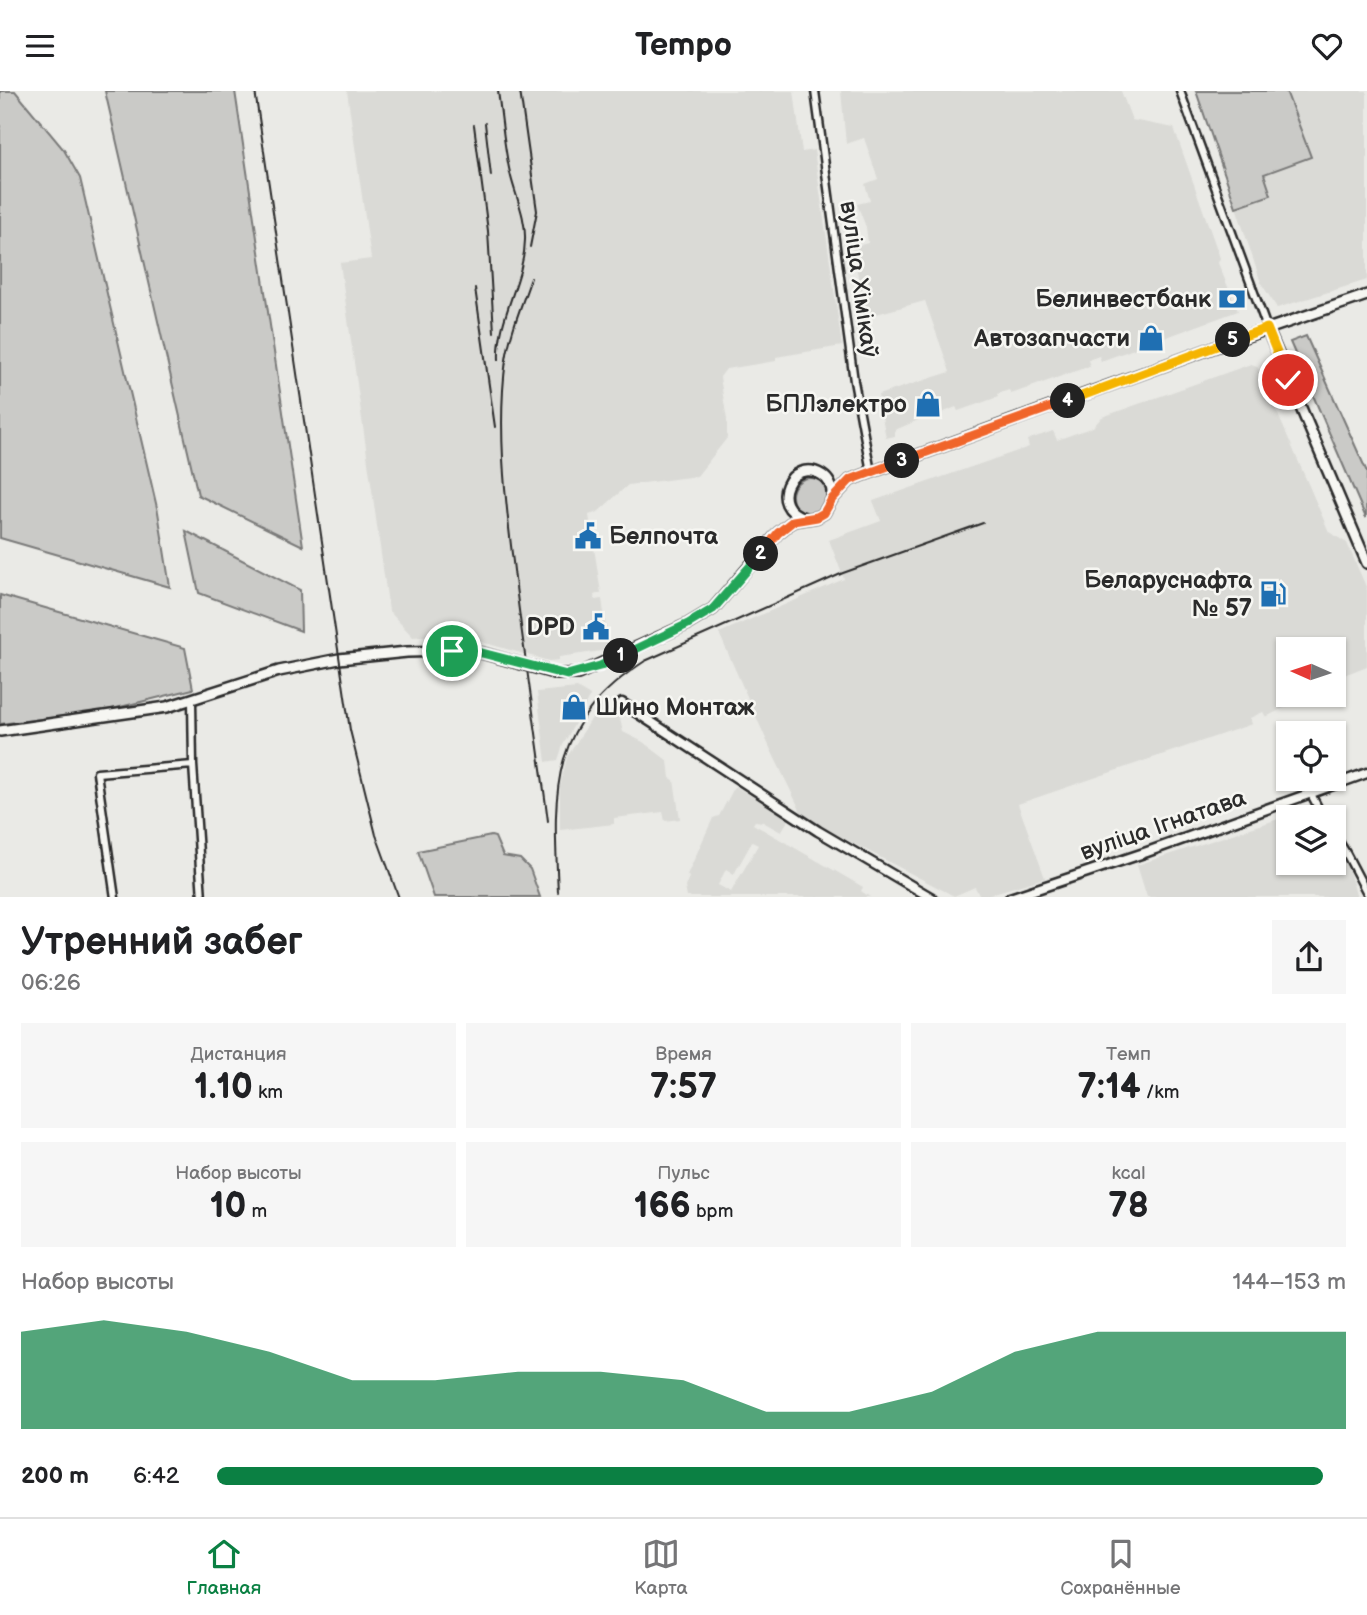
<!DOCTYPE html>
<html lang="ru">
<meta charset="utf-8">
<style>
body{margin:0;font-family:"Balsamiq Sans",sans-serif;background:#f6f6f6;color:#202124;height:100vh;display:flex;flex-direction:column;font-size:26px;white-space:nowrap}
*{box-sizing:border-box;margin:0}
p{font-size:23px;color:#757577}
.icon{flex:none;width:38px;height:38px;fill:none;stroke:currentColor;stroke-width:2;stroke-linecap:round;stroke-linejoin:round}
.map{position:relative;height:806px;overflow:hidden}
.drawer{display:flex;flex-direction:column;background:#fff;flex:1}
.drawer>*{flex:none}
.needle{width:46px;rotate:273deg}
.tools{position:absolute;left:1276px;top:546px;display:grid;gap:14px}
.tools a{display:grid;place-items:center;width:70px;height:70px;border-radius:0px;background:#fff;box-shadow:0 2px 5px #0004;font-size:35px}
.pin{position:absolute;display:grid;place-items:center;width:60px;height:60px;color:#fff;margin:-30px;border:4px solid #fff;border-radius:50%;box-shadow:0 2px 7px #0007}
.km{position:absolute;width:35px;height:35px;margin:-18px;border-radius:50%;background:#222;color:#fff;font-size:19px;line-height:35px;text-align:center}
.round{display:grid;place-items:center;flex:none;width:74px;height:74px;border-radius:0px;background:#f6f6f6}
.head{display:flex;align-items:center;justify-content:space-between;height:119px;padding:0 21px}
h1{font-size:38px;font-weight:700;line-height:52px}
.stats{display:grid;grid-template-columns:repeat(3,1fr);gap:10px;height:119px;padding:7px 21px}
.stats div{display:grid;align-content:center;border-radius:0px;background:#f6f6f6;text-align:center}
.stats b{font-size:35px;font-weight:700}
.stats small{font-size:19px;font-weight:400}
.stats p{font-size:19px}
.chart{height:196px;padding:14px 21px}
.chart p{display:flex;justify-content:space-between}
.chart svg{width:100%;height:126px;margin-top:7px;fill:#0b8043;opacity:.7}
ul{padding:0 21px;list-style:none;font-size:23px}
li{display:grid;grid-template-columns:112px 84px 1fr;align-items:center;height:52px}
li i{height:18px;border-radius:9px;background:#0b8043}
header{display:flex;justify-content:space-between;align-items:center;height:91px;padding:0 21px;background:#fff;font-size:32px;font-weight:700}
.tab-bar{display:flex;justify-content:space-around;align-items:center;height:98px;border-top:2px solid #e0e0e0;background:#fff;font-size:19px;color:#757577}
.tab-bar a{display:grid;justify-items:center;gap:4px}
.tab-bar .current{color:#0b8043}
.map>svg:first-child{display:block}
.built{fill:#dadad6;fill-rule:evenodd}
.green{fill:#cacac7;stroke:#7a7a79;stroke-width:2}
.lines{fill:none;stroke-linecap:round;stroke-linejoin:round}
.minor-casing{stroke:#2b2b2b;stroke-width:11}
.tertiary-casing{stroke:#2b2b2b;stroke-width:13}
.secondary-casing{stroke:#2b2b2b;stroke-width:14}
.minor{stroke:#f6f6f2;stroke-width:6}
.tertiary{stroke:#f6f6f2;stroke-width:8}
.secondary{stroke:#f6f6f2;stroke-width:9}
.rail{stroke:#2b2b2b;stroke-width:2}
.split-1-casing{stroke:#fff;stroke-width:14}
.split-2-casing{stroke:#fff;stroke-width:14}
.split-3-casing{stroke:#fff;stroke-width:14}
.split-4-casing{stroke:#fff;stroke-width:14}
.split-5-casing{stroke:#fff;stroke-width:14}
.split-6-casing{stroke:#fff;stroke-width:14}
.split-1{stroke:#22a559;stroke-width:9}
.split-2{stroke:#22a559;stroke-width:9}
.split-3{stroke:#f0652b;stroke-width:9}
.split-4{stroke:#f0652b;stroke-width:9}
.split-5{stroke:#f5b400;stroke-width:9}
.split-6{stroke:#f5b400;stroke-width:9}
.labels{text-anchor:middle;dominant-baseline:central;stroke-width:5;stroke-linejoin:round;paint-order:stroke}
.street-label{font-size:24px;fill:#2b2b2b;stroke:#f6f6f2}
.poi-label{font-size:24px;font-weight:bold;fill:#2b2b2b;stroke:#f6f6f2;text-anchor:end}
</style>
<header><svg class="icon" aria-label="menu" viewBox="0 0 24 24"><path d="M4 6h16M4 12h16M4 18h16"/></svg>Tempo<svg class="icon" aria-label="heart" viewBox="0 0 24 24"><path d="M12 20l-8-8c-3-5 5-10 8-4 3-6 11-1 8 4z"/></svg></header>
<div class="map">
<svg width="1367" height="807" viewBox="0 0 1367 807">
<rect width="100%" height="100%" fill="#eaeae6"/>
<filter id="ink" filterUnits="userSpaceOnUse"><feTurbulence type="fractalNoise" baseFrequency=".0143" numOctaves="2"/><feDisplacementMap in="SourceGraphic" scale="14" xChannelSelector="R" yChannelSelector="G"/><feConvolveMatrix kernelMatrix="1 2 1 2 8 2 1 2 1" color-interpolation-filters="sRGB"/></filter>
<g filter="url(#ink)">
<path class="built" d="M 347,0 L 794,0 L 802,61 L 814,59 L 842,255 L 776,266 L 776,270 L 726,278 L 720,286 L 727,329 L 727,347 L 697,385 L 628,394 L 598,421 L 589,424 L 601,502 L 594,504 L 595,509 L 602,508 L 609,559 L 559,566 L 559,569 L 549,570 L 454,543 L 413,546 L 389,520 L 340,172 L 371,168 Z
M 841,0 L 1121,0 L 1132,29 L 1174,37 L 1220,167 L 1218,172 L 1238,220 L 1101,270 L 1099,265 L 1088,269 L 1090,275 L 1011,303 L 1009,299 L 997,303 L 998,306 L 958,320 L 956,316 L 942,322 L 939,314 L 921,321 L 923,327 L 895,339 L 895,345 L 886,347 L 878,304 L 950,281 L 925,210 L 865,226 L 853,156 L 868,152 L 866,136 L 857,113 L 870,110 L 865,93 L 878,88 L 864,47 L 846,53 Z
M 1286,0 L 1367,0 L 1367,189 L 1277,217 L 1261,192 L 1236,116 L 1271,104 L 1264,83 L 1308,56 Z
M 1251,273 L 1257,275 L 1329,441 L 1347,452 L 1367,498 L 1367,575 L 1334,588 L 1334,558 L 1288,558 L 1288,604 L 1309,604 L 1266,626 L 1263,621 L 1250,627 L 1252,633 L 1018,713 L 1045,787 L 980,806 L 975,796 L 954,805 L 826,738 L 802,723 L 770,657 L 719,542 L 844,488 L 829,449 L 881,430 L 873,410 L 1029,356 L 1027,349 L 1053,340 L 1057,349 L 1093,336 L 1102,326 Z
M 577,597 L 590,605 L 563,654 L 558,669 L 546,671 L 537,601 Z
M 601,613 L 620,628 L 623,641 L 643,651 L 668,670 L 670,687 L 674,689 L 680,728 L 665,730 L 663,721 L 648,723 L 614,727 L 614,733 L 560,739 L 560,695 L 567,666 Z
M 735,695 L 789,728 L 781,741 L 763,731 L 755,730 L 753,733 L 863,796 L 861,800 L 870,806 L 687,806 L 685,796 L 689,786 L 687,784 L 713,727 L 719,725 ZM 752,751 L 758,754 L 731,801 L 718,794 L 726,778 L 734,783 Z
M 1312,717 L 1320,726 L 1288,726 L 1288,772 L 1334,772 L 1334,751 L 1348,777 L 1357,806 L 1147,806 L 1137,774 Z"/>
<path class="green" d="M 0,0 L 15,0 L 64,59 L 80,87 L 158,421 L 170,496 L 0,447 Z
M 105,0 L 235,0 L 303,455 L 198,404 Z
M 1196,0 L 1286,0 L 1311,66 L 1264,83 L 1271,104 L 1236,116 Z
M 1306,245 L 1367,381 L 1366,427 L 1290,251 Z
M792 405a18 18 0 1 1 36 0a18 18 0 1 1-36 0Z
M 186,440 L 300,499 L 301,540 L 199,502 Z
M 0,504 L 185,557 L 193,598 L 100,621 L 0,633 Z
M 491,745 L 495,746 L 503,765 L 520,768 L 530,778 L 540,806 L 434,806 L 418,760 Z"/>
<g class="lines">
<g class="minor-casing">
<path id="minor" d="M 815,0 L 854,290 L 871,381
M 1180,0 L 1267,237
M 192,610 L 193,674 L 202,807
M 1311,703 L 1323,726
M 1334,742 L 1346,762 L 1367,802
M 115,807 L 97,682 L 193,674"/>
</g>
<g class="tertiary-casing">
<path id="tertiary" d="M 622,612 L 818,740 L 932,807
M 1010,807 L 1147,761 L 1367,682"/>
</g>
<g class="secondary-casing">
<path id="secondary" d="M 1267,237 L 1367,472
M 805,427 C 766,416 791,365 822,384 C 831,390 833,399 832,408
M 0,640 L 167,616 L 279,580 L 339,568 L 407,561 L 452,560 L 482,562 L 557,583 L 578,583 L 688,533 L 713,518 L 778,442 L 793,430 L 817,426 L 824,422 L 832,408 L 850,389 L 1212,257 L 1367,204"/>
</g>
<use href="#minor" class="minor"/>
<use href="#tertiary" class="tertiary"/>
<use href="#secondary" class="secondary"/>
<path class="rail" d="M 255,0 L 350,639 L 376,744 L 399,807
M 498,0 C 502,28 504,58 511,86 C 516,106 526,127 525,149 C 524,191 497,226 499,269
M 520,0 L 537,120 L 530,156
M 485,32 L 491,85
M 474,34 L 488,140 L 494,241
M 531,187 C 522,214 510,241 506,269 C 497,333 505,407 513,471 C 523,558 537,644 548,730
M 475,197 L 495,336
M 558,801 C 553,698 548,633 645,570 L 843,482 L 983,432"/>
</g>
</g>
<g class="lines" filter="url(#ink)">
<g class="split-1-casing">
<path id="split-1" d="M 452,560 L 482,562 L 567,584 L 600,575 L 621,565"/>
</g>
<g class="split-2-casing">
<path id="split-2" d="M 621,565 L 688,533 L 713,518 L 761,463"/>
</g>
<g class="split-3-casing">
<path id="split-3" d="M 761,463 L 778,442 L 793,430 L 817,426 L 824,422 L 832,408 L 850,389 L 902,370"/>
</g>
<g class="split-4-casing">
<path id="split-4" d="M 902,370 L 1068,310"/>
</g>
<g class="split-5-casing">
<path id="split-5" d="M 1068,310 L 1233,249"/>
</g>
<g class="split-6-casing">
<path id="split-6" d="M 1233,249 L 1267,237 L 1288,289"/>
</g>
<use href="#split-1" class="split-1"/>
<use href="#split-2" class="split-2"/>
<use href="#split-3" class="split-3"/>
<use href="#split-4" class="split-4"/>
<use href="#split-5" class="split-5"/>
<use href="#split-6" class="split-6"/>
</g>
<defs>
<g id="bank-bare" transform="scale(2.1)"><path d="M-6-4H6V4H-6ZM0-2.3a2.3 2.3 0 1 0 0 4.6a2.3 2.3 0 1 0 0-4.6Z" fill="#1f6fb2" stroke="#f6f6f2" stroke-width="2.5" paint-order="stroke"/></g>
<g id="shop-bare" transform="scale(2.1)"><path d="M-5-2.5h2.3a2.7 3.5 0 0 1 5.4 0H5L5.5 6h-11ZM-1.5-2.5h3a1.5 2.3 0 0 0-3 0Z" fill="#1f6fb2" stroke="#f6f6f2" stroke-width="2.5" paint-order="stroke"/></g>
<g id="civic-bare" transform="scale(2.1)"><path d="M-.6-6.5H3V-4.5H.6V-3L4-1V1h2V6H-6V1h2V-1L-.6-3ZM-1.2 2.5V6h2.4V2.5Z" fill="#1f6fb2" stroke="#f6f6f2" stroke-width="2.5" paint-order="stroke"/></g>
<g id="fuel-bare" transform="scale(2.1)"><path d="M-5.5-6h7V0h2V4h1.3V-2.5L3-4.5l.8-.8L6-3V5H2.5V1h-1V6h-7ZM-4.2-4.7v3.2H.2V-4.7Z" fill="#1f6fb2" stroke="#f6f6f2" stroke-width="2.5" paint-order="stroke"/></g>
</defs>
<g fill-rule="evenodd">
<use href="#bank-bare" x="1232" y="208"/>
<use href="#shop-bare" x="1151" y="247"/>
<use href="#shop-bare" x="928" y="313"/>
<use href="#civic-bare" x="588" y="445"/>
<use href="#fuel-bare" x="1273" y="503"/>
<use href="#civic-bare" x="596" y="536"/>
<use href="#shop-bare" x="574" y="616"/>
</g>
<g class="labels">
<g class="street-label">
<text transform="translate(859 188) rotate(82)">вуліца Хімікаў</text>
<text transform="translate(1163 734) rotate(-19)">вуліца Ігнатава</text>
</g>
<g class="poi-label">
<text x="1211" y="208">Белинвестбанк</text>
<text x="1130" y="247">Автозапчасти</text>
<text x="907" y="313">БПЛэлектро</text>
<text x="609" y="445" text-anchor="start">Белпочта</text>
<text x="1252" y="489">Беларуснафта<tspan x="1252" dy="28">№ 57</tspan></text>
<text x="575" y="536">DPD</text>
<text x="595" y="616" text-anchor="start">Шино Монтаж</text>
</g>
</g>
</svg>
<div class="tools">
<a><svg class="needle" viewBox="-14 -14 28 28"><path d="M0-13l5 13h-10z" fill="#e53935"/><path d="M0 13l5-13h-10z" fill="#757577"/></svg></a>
<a><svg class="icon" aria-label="locate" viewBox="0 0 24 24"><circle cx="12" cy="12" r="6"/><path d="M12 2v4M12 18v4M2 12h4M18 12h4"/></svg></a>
<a><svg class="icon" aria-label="layers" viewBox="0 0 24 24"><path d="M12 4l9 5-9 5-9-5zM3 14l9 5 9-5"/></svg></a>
</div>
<div class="pin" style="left:452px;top:560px;background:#1e9e55"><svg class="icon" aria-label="arrive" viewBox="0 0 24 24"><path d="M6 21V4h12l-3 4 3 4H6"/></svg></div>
<div class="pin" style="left:1288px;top:289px;background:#d93025"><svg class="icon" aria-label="check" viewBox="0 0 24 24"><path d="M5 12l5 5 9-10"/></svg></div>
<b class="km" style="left:621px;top:565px">1</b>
<b class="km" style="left:761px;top:463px">2</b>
<b class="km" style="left:902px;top:370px">3</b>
<b class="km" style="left:1068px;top:310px">4</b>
<b class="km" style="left:1233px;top:249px">5</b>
</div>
<section class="drawer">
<div class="head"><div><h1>Утренний забег</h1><p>06:26</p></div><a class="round"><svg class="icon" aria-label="share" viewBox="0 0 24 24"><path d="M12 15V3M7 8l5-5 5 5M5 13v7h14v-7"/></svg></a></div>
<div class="stats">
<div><p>Дистанция</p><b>1.10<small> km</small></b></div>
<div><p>Время</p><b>7:57</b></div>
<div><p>Темп</p><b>7:14<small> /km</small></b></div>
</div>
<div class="stats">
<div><p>Набор высоты</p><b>10<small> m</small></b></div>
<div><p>Пульс</p><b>166<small> bpm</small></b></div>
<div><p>kcal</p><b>78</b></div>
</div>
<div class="chart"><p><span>Набор высоты</span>144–153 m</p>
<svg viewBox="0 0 160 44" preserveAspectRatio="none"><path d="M0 44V10L10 6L20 10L30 17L40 27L50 27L60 24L70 24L80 27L90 38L100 38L110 31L120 17L130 10L140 10L150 10L160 10V44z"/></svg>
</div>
<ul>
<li><b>200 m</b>6:42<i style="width:98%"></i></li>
</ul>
</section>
<nav class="tab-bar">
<a class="current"><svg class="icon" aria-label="home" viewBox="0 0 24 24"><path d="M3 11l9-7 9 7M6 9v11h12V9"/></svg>Главная</a>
<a><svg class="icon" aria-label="map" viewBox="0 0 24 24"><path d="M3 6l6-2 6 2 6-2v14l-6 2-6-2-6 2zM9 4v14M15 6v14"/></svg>Карта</a>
<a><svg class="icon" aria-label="saved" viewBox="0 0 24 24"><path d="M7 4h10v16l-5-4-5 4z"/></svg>Сохранённые</a>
</nav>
